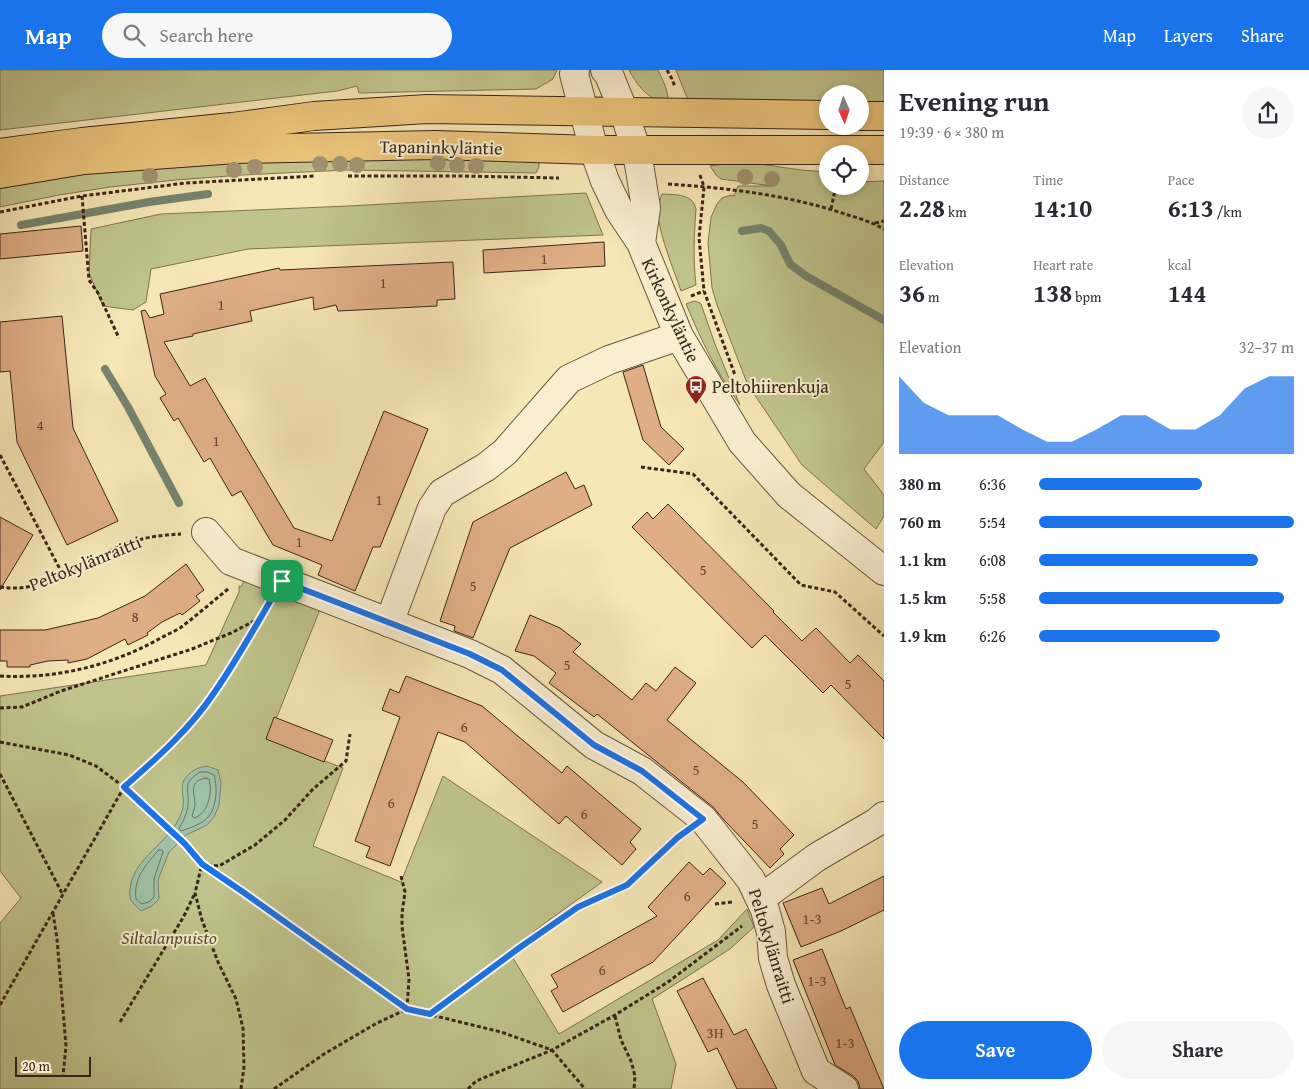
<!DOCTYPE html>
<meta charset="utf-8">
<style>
body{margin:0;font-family:"Gentium Book Plus",serif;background:#f7f7f7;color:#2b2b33;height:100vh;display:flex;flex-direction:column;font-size:19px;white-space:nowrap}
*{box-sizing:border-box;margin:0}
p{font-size:16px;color:#7c7c81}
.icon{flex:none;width:28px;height:28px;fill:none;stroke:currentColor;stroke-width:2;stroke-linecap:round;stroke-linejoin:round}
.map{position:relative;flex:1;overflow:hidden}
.side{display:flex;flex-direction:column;background:#fff;width:425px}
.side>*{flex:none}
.needle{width:32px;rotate:177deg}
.buttons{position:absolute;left:819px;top:15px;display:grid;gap:10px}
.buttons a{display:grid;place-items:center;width:50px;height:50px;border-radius:50%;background:#fff;box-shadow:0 2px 8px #0003;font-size:25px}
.scale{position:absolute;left:15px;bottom:12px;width:76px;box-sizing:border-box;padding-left:5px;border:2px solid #3a2519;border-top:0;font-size:14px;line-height:18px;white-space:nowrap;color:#3a2519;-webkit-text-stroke:4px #f9efd0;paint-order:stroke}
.pin{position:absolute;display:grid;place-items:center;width:42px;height:42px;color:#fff;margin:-21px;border-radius:10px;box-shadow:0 2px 8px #0006}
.round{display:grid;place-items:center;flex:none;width:52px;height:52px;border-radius:26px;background:#f7f7f7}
.head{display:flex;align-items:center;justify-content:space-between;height:85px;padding:0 15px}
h1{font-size:28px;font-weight:600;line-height:38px}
.figures{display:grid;grid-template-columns:repeat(3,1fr);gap:8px;height:85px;padding:5px 15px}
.figures div{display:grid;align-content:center}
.figures b{font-size:25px;font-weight:600}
.figures small{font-size:14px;font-weight:400}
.figures p{font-size:14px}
.chart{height:140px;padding:10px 15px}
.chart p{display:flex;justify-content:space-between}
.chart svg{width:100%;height:90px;margin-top:5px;fill:#1a73e8;opacity:.7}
.primary-button{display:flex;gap:10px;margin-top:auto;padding:10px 15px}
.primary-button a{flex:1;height:58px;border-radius:30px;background:#1a73e8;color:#fff;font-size:20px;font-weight:600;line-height:58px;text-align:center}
.primary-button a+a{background:#f7f7f7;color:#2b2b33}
ul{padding:0 15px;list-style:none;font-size:16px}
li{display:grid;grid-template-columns:80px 60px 1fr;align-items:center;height:38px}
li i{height:12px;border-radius:6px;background:#1a73e8}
header{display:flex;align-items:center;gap:30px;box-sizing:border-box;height:70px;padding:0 25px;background:#1a73e8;color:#fff}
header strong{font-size:24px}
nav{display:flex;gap:28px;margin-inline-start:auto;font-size:18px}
.search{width:350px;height:45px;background:#f7f7f7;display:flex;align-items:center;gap:12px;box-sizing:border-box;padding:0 18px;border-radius:28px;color:#7c7c81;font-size:19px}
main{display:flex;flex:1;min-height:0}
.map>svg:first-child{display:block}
.green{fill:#c0c48c;stroke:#7d7452}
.water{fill:#9ec1a8;stroke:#76836f}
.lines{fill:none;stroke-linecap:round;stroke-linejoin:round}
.shore{stroke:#6c7360;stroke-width:1}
.stream{stroke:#76836f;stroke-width:8}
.building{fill:#e0ae85;stroke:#3a2519}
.minor-casing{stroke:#695640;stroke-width:30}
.tertiary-casing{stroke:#695640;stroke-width:30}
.primary-casing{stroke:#3a2519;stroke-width:30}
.path{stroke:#3a2519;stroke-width:3;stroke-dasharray:4 2.5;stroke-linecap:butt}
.minor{stroke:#f9efd0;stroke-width:28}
.tertiary{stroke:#f9efd0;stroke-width:28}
.primary{stroke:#ebc47b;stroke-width:28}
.tree{fill:#a19270}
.route-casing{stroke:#fff;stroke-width:10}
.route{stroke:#1a73e8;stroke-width:6}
.labels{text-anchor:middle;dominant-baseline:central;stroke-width:4;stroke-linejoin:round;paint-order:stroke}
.number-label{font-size:15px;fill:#644734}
.street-label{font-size:18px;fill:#3a2519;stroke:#f9efd0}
.poi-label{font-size:18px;fill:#3a2519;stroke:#f9efd0;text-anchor:start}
.park-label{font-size:18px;font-style:italic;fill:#5c4d36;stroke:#f9efd0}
</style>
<header>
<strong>Map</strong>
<div class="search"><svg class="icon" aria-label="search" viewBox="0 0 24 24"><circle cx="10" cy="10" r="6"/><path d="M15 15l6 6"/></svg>Search here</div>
<nav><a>Map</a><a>Layers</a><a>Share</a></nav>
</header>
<main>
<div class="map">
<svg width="884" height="1019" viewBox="0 0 884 1019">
<rect width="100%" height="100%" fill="#f6e7b6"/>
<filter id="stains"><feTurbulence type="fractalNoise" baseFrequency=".004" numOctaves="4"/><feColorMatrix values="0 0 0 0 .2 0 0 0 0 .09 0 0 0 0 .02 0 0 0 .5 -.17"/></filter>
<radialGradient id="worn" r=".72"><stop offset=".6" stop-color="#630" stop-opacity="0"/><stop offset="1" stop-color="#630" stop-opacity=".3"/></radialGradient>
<path class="green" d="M 0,0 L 557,0 L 553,9 L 536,19 L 359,23 L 357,16 L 337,21 L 0,60 Z
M 629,0 L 658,0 C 663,11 669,21 668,34 C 647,28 639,18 629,0 Z
M 676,0 L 884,0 L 884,34 L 860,34 L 860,24 L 828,24 L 827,34 L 690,35 Z
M 420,89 L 488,89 L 539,91 L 539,97 L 536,103 L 347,100 L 242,105 L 176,110 L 110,117 L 59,125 L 0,137 L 0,118 C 49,110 97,100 147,96 C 237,89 330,91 420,89 Z
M 746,92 L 801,100 L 827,102 L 828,116 L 860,116 L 860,112 L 884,111 L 884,372 L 864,399 L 884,425 L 884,446 L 876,459 L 802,395 L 754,324 L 747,313 L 717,235 L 712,218 L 708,173 L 711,147 L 717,134 L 722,128 L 731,125 L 734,126 L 738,116 L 772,116 L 721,109 L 716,105 L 710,96 L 727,93 Z
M 586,123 L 603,165 L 248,179 L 151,199 L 146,232 L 133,240 L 103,236 L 89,203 L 91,159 L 161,144 L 348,136 Z
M 662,124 C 676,125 692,123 696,139 C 694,165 693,190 696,215 L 681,221 C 674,200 657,160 658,139 C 659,134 660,129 662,124 Z
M 694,231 L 698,232 L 701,234 L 715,274 L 740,335 C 717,303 701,270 686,234 Z
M 246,507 L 321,537 L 268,669 L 343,698 L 313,776 L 401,812 L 443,706 L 602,812 L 534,861 L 513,888 L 559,964 L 718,870 L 747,839 L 754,857 L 730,879 L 652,929 L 676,994 L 671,1019 L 0,1019 L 0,853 L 21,828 L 0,801 L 0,626 L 206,595 L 239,522 L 239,516 L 241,517 Z"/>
<path class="water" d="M 207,696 L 218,700 L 221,713 L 219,735 L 214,747 L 207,755 L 186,765 L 169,782 L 158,810 L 159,829 L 152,836 L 141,841 L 131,831 C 130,828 129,823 130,819 C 133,791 162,776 176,754 C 179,749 183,741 183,736 C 185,725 178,715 187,706 C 192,700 200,697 207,696 Z"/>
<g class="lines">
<path class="shore" d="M 200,702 L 207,702 L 214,705 C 218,719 217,741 204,751 C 198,755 188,759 181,761 L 179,758 C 183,752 188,742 188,734 C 189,716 182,714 200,702 Z
M 206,708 L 209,709 C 213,722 208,744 194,748 L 192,746 C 193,742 195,738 195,734 C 194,721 189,711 206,708 Z
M 159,780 L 162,780 L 163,782 L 154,809 L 154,827 L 149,832 L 142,834 L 136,829 C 133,809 146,794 159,780 Z"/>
<path class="stream" d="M 21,155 L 149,132 L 208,124
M 742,161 L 761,158 L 769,161 L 781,175 L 790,194 L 806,206 L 884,250
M 105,299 L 128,337 L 179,433"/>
</g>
<path class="building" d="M 81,156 L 83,181 L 0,189 L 0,164 Z
M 604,172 L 605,196 L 484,203 L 483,180 Z
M 453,192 L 455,229 L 437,230 L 437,236 L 338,241 L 336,235 L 314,240 L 313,227 L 250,241 L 252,251 L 193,264 L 193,266 L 164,272 L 190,316 L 205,308 L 294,458 L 332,471 L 384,341 L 428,359 L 380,477 L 373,477 L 355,521 L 318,505 L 322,495 L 273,475 L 241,421 L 232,426 L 210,388 L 204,392 L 178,348 L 174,351 L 160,328 L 166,324 L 155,306 L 141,241 L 145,240 L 150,248 L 164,244 L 160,224 L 279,198 L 280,200 Z
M 62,246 L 73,358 L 118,451 L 67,475 L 17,372 L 10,301 L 0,302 L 0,252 Z
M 643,295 L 661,357 L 684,379 L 669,395 L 643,370 L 623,302 Z
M 566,402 L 575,419 L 584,415 L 592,435 L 510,478 L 473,568 L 454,561 L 455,556 L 440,551 L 473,452 Z
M 668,434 L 774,541 L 773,542 L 802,571 L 816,558 L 850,593 L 858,585 L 884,611 L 884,669 L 831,615 L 823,623 L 765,565 L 752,578 L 632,457 L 647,442 L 653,449 Z
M 0,447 L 33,465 L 0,520 Z
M 186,494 L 204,520 L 196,526 L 200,531 L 182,545 L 180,543 L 162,552 L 147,563 L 148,565 L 128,575 L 125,569 L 87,589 L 68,593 L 68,590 L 48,591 L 30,595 L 30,597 L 7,597 L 7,591 L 0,591 L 0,560 L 45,560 L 98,548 L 145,526 Z
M 530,545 L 560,558 L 581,574 L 573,582 L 632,630 L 646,613 L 656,621 L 675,597 L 696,613 L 667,650 L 743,712 L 794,765 L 780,779 L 784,784 L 770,798 L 724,750 L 713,737 L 597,644 L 594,647 L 549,613 L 556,603 L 534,586 L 515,581 Z
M 406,606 L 482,636 L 562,703 L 567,696 L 641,759 L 630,772 L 636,779 L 622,795 L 566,746 L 559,754 L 465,672 L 438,662 L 390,796 L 366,787 L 370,777 L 355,771 L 400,647 L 382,640 L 390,619 L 399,623 Z
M 274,647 L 333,670 L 324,692 L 266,669 Z
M 689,792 L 703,805 L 710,798 L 726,813 L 653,892 L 563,942 L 551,921 L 558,917 L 551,905 L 657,846 L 648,837 Z
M 884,806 L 884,840 L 841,861 L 801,877 L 783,833 L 822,818 L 829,834 Z
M 822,879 L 846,939 L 850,937 L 884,1019 L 860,1019 L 858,1011 L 853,1006 L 835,995 L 793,890 Z
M 703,908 L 734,965 L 746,959 L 777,1019 L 737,1019 L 717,978 L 708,982 L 677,921 Z"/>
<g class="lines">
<g class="minor-casing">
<path id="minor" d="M 206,462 L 231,491 L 470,584 L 502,600 L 594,675 L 642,701 L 703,749 L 751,810 L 760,829 L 765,840 L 771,862 L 773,888 L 781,915 L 816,1001 L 844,1019
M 389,553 L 432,438 L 442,423 L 486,397 L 505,382 L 569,309 L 609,290 L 679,266
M 760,829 L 817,787 L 877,752 L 884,746"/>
</g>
<g class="tertiary-casing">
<path id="tertiary" d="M 575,0 L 574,4 L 594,80 L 605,111 L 619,140 L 641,173 L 679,266 L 742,372 L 789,425 L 884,501
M 605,0 L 609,5 L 624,42 L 636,79 L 640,100 L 646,138 L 641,173"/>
</g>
<g class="primary-casing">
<path id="primary" d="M 860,46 L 884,46
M 0,83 L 82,72 L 232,57 L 314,46 L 427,39 L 828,45
M 0,104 L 84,90 L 236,79 L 435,75 L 594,80 L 884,80"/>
</g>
<path class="path" d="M 667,0 L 672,9 L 675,17
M 700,105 L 704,117 L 699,168 L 704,221 L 735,305
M 348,106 L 462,106 L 559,108
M 668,114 C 728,118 788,125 845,144 C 858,148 872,152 884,159
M 82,126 L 89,210 L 98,223 L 119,268
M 831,139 L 834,125 L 837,116
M 0,142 L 82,126 L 186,113 L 315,106
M 875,153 L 884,151
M 691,226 L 704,221
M 0,385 L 63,505
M 641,397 L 693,404 L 801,515 L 835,522 L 884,566
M 0,517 C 47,525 87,488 128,473 C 145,467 163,465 181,464
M 0,606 C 56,609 110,596 159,569 C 166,565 173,562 180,558 C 196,546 212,532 228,519
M 0,638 L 22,637 L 61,621 L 192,579 L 231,563 L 260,548
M 0,672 L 69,685 L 96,696 L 124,717 L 185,774 L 202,794 L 243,822 L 407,939
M 0,704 L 63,825
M 401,806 L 405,822 L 402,843 L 402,857 L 409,909 L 407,938
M 715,834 L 732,832
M 53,843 L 57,869 L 66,976 L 63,1006
M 0,935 L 124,717 L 166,680 L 190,653 L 214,624 L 269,533
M 430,944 L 519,878 L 578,837 L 627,815 L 682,764
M 615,946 L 621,970 L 631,991 L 635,1006 L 634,1019
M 120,952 L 184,846 L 195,823
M 241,1019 L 244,997 L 243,958 L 236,929 L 218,892 L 202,850 L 195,823 L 202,794 L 219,796 L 255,775 L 285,750 L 313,719 L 346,691 L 350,664
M 274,1019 L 324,984 L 377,953 L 407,939 L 501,962 L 552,980 L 585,1019
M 468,1019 L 476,1011 L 552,980 L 615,945 L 668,912 L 742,856"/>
<use href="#minor" class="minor"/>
<use href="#tertiary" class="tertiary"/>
<use href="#primary" class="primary"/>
</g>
<g class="tree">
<circle cx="438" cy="93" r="8"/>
<circle cx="320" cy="94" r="8"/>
<circle cx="340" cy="94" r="8"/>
<circle cx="357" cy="95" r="8"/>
<circle cx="457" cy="95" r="8"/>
<circle cx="476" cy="96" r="8"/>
<circle cx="255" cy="97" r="8"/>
<circle cx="234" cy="100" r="8"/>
<circle cx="150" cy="106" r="8"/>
<circle cx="745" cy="107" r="8"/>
<circle cx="772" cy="109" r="8"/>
</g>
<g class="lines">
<g class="route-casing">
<path id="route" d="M 282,511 L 470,584 L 502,600 L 594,675 L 642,701 L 703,749 L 677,768 L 627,815 L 578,837 L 519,878 L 430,944 L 407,939 L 243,822 L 202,794 L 185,774 L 124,717 C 156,689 190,659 214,623 C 239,587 260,548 282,511 Z"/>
</g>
<use href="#route" class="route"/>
</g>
<defs>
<g id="bus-pin" transform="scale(1.125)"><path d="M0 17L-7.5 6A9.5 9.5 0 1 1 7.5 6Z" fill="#8f2418" stroke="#f9efd0"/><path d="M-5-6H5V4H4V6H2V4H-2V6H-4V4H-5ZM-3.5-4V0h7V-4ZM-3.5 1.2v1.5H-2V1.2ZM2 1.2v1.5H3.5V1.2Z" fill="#fff"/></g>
</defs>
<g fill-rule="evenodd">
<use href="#bus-pin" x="696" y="316"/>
</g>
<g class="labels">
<g class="number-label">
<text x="544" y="188">1</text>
<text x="383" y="212">1</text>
<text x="221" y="234">1</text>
<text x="40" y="354">4</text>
<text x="216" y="370">1</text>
<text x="379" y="429">1</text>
<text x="299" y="471">1</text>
<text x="703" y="499">5</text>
<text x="473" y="515">5</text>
<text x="135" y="546">8</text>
<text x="567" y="594">5</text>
<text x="848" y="613">5</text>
<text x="464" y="656">6</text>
<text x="696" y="699">5</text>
<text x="391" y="732">6</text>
<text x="584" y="743">6</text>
<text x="755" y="753">5</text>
<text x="687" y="825">6</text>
<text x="812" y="848">1-3</text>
<text x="602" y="899">6</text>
<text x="817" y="910">1-3</text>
<text x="715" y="962">3H</text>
<text x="845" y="972">1-3</text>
</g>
<g class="street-label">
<text transform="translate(441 77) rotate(1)">Tapaninkyläntie</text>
<text transform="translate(671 240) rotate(65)">Kirkonkyläntie</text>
<text transform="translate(85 493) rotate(-22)">Peltokylänraitti</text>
<text transform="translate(772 876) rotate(73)">Peltokylänraitti</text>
</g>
<g class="poi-label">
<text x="712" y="316">Peltohiirenkuja</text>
</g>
<g class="park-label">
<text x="169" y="867">Siltalanpuisto</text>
</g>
</g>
<rect width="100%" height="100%" filter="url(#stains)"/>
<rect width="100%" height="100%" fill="url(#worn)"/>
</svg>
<div class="buttons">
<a><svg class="needle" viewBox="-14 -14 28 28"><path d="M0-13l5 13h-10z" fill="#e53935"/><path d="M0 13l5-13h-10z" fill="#7c7c81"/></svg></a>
<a><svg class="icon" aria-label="locate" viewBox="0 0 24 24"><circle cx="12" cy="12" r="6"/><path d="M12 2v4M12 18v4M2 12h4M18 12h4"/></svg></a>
</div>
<div class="scale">20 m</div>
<div class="pin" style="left:282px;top:511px;background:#1e9e55"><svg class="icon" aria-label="arrive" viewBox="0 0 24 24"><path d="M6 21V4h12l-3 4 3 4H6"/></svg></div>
</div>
<section class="side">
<div class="head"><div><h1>Evening run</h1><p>19:39 · 6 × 380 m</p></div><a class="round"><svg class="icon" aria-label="share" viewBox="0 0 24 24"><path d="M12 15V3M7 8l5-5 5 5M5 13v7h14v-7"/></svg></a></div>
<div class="figures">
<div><p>Distance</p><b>2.28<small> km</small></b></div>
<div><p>Time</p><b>14:10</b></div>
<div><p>Pace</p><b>6:13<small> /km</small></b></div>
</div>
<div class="figures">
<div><p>Elevation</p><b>36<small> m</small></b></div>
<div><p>Heart rate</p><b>138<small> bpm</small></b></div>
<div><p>kcal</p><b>144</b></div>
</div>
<div class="chart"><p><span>Elevation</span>32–37 m</p>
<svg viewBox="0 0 160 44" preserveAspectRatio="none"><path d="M0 44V6L10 19L20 25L30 25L40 25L50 32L60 38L70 38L80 32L90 25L100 25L110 32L120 32L130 25L140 12L150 6L160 6V44z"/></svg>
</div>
<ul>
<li><b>380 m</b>6:36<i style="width:64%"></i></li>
<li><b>760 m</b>5:54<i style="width:100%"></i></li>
<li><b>1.1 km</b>6:08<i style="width:86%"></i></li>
<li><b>1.5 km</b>5:58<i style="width:96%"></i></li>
<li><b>1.9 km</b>6:26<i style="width:71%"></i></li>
</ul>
<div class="primary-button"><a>Save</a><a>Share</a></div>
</section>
</main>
